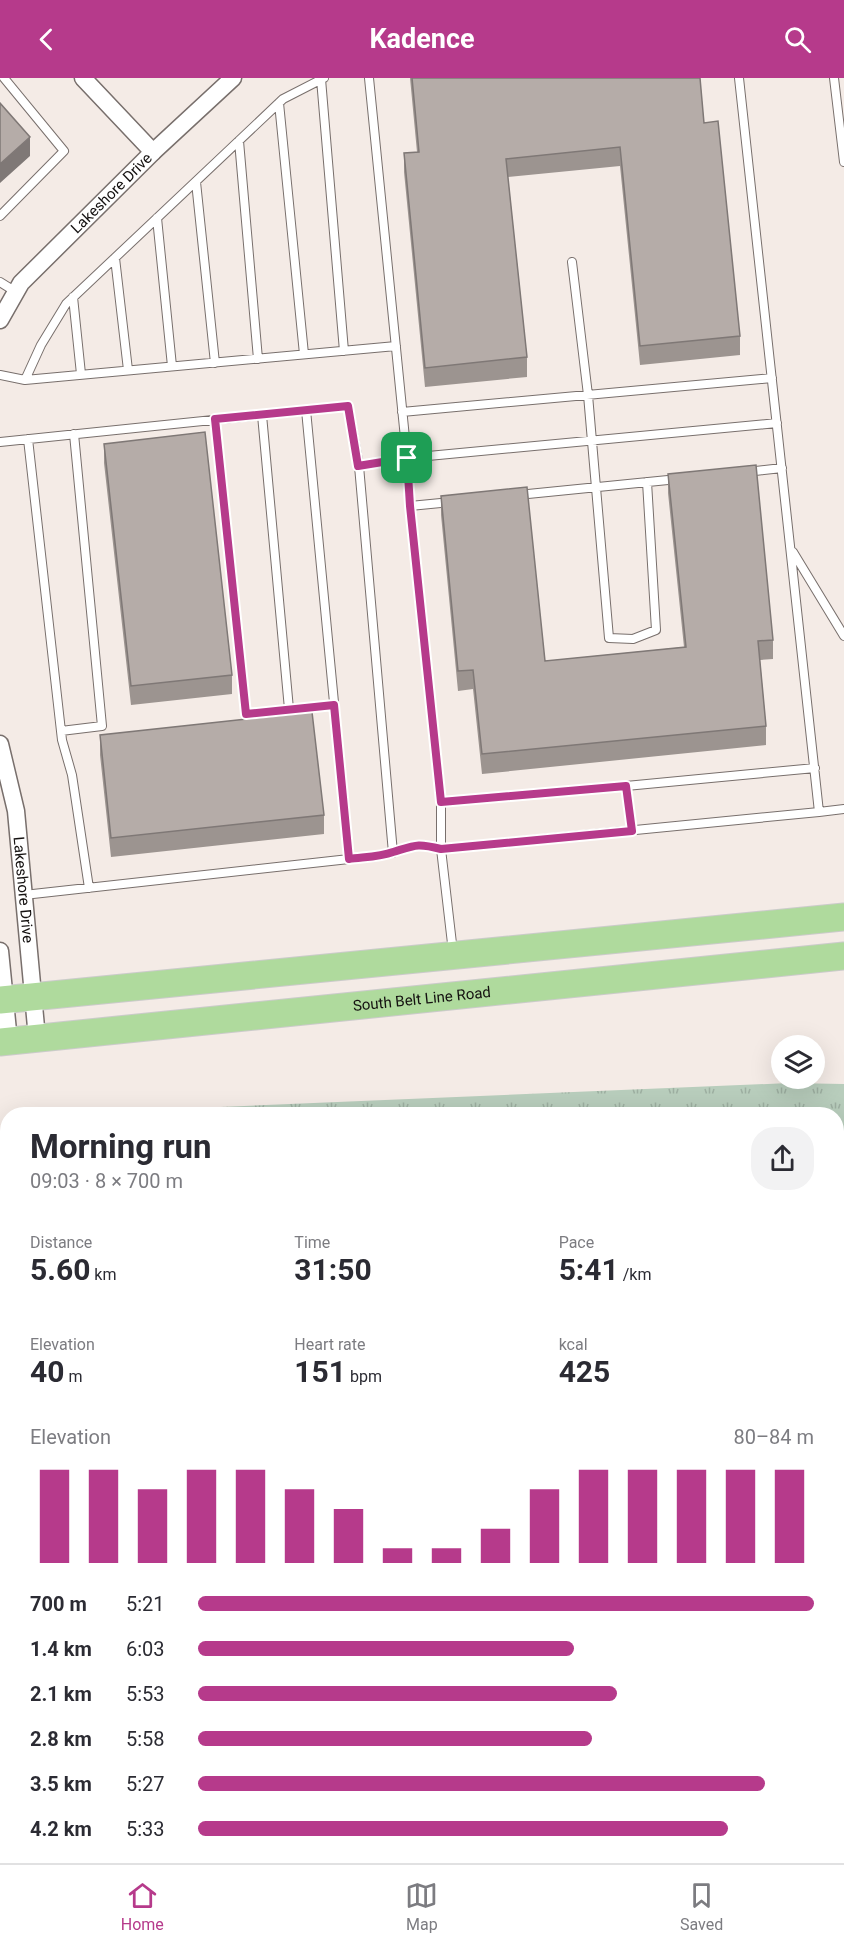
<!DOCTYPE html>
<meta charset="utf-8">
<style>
body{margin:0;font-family:Roboto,sans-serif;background:#f2f2f3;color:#2b2b33;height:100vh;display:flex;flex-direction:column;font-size:22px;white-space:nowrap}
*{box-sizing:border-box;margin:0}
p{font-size:20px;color:#7c7c81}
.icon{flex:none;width:33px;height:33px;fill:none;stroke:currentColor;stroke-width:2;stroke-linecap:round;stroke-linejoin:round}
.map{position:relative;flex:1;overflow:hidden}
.sheet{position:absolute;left:0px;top:1029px;width:844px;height:756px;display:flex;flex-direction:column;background:#fff;border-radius:24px 24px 0 0;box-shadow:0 6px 24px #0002}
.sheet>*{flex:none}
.controls{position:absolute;left:771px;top:957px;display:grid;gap:12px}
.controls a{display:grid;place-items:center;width:54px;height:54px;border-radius:50%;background:#fff;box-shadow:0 6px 24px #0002;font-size:30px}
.pin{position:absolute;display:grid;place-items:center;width:51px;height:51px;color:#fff;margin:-26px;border-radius:12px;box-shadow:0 3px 9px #0006}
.round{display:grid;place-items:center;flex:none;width:63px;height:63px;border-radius:24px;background:#f2f2f3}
.overview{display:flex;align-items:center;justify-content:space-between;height:102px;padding:0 30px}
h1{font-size:33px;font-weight:700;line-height:45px}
.figures{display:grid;grid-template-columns:repeat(3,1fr);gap:9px;height:102px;padding:6px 30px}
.figures div{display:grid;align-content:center}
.figures b{font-size:30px;font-weight:700}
.figures small{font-size:16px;font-weight:400}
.figures p{font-size:16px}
.chart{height:168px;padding:12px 30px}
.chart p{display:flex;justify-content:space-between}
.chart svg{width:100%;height:108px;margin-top:6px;stroke:#b63a8b;stroke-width:6}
ul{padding:0 30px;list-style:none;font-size:20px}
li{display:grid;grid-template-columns:96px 72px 1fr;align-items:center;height:45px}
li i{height:15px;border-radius:8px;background:#b63a8b}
header{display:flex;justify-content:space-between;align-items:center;height:78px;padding:0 30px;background:#b63a8b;color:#fff;font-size:27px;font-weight:700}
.menu{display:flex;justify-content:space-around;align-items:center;height:84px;border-top:2px solid #e1e1e2;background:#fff;font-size:16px;color:#7c7c81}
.menu a{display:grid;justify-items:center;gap:3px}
.menu .selected{color:#b63a8b}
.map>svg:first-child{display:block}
.grass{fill:url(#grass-tufts)}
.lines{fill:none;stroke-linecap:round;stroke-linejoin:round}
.stream{stroke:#a6bed5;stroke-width:4.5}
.lane-casing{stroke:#786f6c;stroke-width:10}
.street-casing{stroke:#786f6c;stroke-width:19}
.primary-casing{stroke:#cbcbca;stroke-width:29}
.lane{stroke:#fff;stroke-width:8}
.street{stroke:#fff;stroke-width:16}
.primary{stroke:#afda9d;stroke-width:27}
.wall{fill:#9c9490}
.shaded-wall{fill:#7f7876}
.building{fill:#b5aca8;stroke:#7f7876;stroke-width:1.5}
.route-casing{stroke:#fff;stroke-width:12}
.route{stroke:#b63a8b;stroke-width:8}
.labels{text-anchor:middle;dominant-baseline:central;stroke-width:6;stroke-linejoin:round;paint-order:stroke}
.street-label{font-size:15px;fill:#141110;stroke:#f4ebe6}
</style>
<header><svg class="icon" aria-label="back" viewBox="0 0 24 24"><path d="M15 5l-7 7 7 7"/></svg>Kadence<svg class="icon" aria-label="search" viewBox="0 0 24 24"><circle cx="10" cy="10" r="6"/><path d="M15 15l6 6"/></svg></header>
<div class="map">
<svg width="844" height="1785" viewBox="0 0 844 1785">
<defs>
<pattern id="grass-tufts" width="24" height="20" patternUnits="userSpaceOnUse" patternTransform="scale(1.5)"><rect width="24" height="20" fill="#b8cdbc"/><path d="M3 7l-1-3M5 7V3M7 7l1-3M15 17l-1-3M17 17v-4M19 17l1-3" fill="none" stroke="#9dafa1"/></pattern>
</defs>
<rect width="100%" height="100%" fill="#f4ebe6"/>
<path class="grass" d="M 789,1005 L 844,1006 L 844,1392 L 837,1393 L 837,1036 L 54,1036 Z
M 0,1074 L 8,1090 L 8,1382 L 0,1383 Z"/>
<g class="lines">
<path class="stream" d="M 0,1420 L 8,1420
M 837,1447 L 844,1448"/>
<g class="lane-casing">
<path id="lane" d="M 369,0 L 407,380 L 410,428 L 441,724 L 441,771 L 453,874
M 834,0 L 844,84
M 321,1 L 344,273
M 279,25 L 304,276
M 239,63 L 258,281
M 196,104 L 215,285
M 0,138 L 64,73 L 4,0
M 157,140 L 172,288
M 115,180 L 128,292
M 572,184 L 588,317 L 609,560 L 633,561 L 656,552 L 647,404
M 0,204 L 16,214
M 73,219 L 81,296
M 0,297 L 25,302 L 41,267 L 66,226 L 283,21 L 324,0
M 25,302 L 396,268
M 306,332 L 349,781
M 402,334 L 772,300
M 262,337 L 289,631
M 215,341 L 246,636 L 334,627
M 28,361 L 62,662 L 72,697 L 89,810
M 0,364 L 348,328 L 359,388 L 407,380 L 777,345
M 359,388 L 393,775
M 747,394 L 782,390
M 518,417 L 678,401
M 410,428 L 451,424
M 793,474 L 844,558
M 61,653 L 102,648 L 74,356
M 626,708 L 815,690
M 441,724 L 626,708 L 632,753
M 819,734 L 844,731
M 24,817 L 349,781 C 363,779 380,779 393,774 C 416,767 417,765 441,771 L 819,734 L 739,0
M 0,1495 L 8,1495
M 0,1698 L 8,1701
M 0,1778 L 14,1785
M 44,1785 L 48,1778
M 191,1785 L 195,1778"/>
</g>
<g class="street-casing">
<g id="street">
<path d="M 83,0 L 153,74"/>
<path id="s1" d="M 0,242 L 21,205 L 153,74 L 233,0"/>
<path id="s2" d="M 0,666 L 16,733 L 37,960"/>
<path d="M 0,873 L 9,963"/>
</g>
</g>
<g class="primary-casing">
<g id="primary">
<path d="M 0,922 L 844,839"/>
<path id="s3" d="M 0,964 L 844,878"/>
</g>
</g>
<use href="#lane" class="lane"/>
<use href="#street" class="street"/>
<use href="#primary" class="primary"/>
</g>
<path class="wall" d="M 410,0 L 700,0 L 704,45 L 740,258 L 740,277 L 640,287 L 620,88 L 508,99 L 527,279 L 527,299 L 425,309 L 404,94 L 404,75 L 417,74 Z
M 104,366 L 232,597 L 232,616 L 131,627 L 104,385 Z
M 668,396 L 773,562 L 773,581 L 760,582 L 766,648 L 766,667 L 482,696 L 473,611 L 458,613 L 441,437 L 441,418 L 545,583 L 684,569 L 668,415 Z
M 100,657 L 324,737 L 324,756 L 111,779 L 100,677 Z
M 0,1506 L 8,1506 L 8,1542 L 0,1542 Z
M 0,1632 L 8,1636 L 8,1689 L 0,1685 Z
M 0,1699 L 8,1703 L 8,1756 L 0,1752 Z
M 182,1778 L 178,1785 L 138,1785 L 138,1779 Z"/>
<path class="shaded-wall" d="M 30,59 L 30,78 L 0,105 L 0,86 Z
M 177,1778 L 182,1778 L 178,1785 L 173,1785 Z"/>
<path class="building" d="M 412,0 L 700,0 L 704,45 L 718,43 L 740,258 L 640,268 L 620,69 L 506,81 L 527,279 L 425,290 L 404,75 L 419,74 Z
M 0,25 L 30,59 L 0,86 Z
M 205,354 L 232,597 L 131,608 L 104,366 Z
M 756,387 L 773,562 L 758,563 L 766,648 L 482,676 L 473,592 L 458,593 L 441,418 L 527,409 L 545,583 L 686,569 L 668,396 Z
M 312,634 L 324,737 L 111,760 L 100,657 Z
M 0,1506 L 8,1506 L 8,1528 L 0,1528 Z
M 0,1632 L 8,1636 L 8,1679 L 0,1676 Z
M 0,1699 L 8,1703 L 8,1746 L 0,1743 Z
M 138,1778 L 177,1778 L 173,1785 L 151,1785 L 138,1779 Z"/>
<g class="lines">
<g class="route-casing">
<path id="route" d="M 348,328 L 358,388 L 407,380 L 410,428 L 441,724 L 626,708 L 632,753 L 441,771 C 417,765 416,767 393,774 C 380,779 363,779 349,781 L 334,627 L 246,636 L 215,341 Z"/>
</g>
<use href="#route" class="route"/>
</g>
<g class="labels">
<g class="street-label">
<text stroke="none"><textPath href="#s1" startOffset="170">Lakeshore Drive</textPath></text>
<text stroke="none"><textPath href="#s2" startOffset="148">Lakeshore Drive</textPath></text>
<text stroke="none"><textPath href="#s3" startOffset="424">South Belt Line Road</textPath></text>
</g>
</g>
</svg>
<div class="controls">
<a><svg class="icon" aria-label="layers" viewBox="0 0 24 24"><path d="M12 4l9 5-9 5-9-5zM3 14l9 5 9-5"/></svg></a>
</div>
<div class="pin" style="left:407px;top:380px;background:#1e9e55"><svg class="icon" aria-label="arrive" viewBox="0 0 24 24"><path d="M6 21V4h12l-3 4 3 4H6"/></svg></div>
<section class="sheet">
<div class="overview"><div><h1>Morning run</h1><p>09:03 · 8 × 700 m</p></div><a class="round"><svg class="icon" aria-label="share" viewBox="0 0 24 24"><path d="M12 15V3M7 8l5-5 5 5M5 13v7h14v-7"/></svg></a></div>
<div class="figures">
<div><p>Distance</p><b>5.60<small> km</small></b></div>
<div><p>Time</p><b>31:50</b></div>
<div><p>Pace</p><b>5:41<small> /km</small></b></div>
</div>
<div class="figures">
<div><p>Elevation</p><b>40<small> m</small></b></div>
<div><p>Heart rate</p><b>151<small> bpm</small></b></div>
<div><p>kcal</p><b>425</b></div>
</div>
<div class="chart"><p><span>Elevation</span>80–84 m</p>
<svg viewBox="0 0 160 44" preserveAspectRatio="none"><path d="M5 44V6M15 44V6M25 44V14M35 44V6M45 44V6M55 44V14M65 44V22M75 44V38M85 44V38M95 44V30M105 44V14M115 44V6M125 44V6M135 44V6M145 44V6M155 44V6"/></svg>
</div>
<ul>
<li><b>700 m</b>5:21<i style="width:100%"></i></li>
<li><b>1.4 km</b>6:03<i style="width:61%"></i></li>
<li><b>2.1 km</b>5:53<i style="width:68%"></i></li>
<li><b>2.8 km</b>5:58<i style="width:64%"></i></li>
<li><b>3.5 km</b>5:27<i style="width:92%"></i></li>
<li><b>4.2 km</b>5:33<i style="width:86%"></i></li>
</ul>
</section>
</div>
<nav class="menu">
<a class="selected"><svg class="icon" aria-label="home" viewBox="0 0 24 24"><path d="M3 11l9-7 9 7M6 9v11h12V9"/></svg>Home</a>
<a><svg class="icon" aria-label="map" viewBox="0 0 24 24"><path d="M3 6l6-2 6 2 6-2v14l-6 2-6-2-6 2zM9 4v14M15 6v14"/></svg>Map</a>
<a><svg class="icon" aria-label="saved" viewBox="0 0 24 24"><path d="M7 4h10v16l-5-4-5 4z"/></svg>Saved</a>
</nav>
